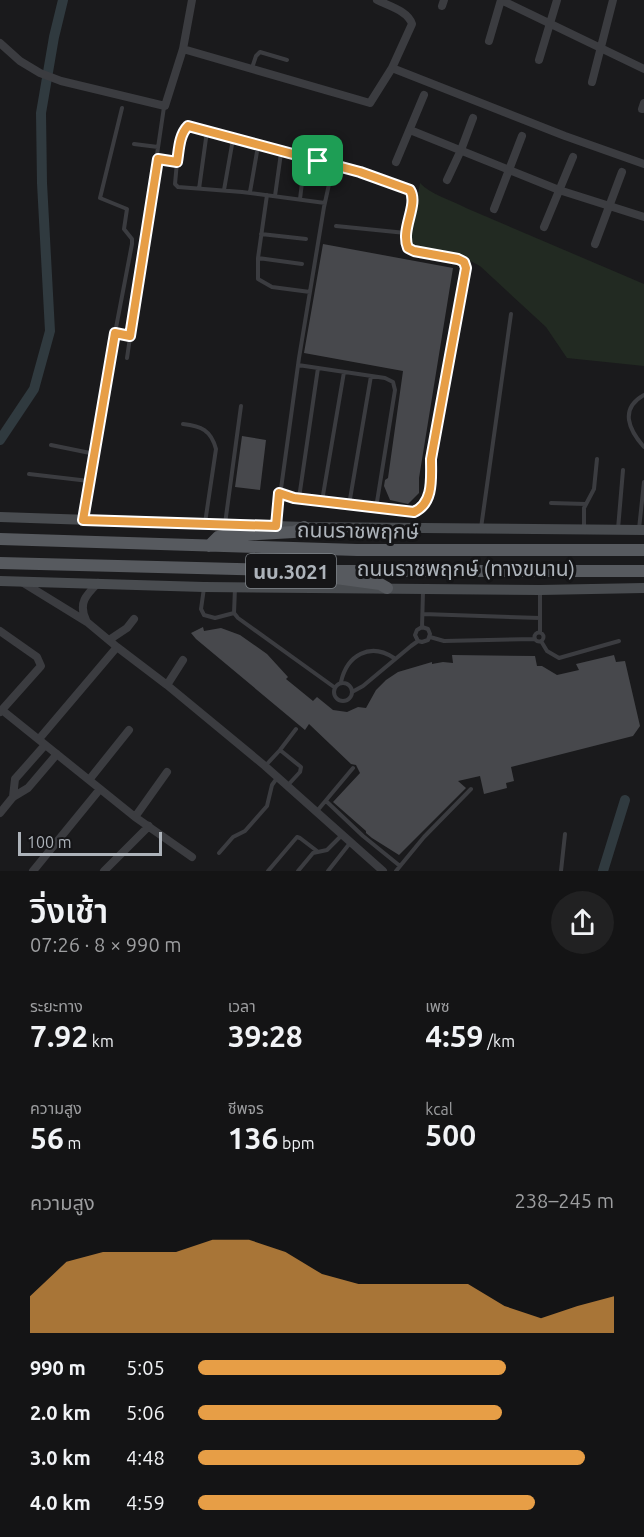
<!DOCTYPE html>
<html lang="th">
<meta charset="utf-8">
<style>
body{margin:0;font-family:Ubuntu,"Noto Sans Thai",sans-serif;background:#212122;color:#f1f3f6;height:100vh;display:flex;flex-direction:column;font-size:22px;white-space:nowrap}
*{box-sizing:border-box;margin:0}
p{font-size:20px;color:#9d9ea0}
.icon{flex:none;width:33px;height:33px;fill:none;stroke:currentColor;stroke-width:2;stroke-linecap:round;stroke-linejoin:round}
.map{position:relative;height:871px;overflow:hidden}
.side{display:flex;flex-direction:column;background:#141415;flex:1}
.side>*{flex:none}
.scale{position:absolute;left:18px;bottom:15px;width:144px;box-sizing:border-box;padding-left:6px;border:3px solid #adb3ba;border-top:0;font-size:16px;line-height:21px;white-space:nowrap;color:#adb3ba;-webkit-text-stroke:4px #151517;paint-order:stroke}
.pin{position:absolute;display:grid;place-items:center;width:51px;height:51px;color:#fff;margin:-26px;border-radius:12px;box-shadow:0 3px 9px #0006}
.round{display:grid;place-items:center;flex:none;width:63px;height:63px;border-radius:32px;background:#212122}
.summary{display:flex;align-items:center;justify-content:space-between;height:102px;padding:0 30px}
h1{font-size:33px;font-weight:600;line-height:45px}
.stats{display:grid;grid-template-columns:repeat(3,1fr);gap:9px;height:102px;padding:6px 30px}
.stats div{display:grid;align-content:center}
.stats b{font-size:30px;font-weight:600}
.stats small{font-size:16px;font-weight:400}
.stats p{font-size:16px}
.chart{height:168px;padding:12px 30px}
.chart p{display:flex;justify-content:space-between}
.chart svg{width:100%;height:108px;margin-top:6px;fill:#e79e46;opacity:.7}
ul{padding:0 30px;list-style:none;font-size:20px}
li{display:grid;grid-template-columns:96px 72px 1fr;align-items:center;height:45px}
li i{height:15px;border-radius:8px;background:#e79e46}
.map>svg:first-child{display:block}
.green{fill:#222a22}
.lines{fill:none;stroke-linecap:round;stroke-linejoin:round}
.canal{stroke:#303a3f;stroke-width:10}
.building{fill:#47484c}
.lane{stroke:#3b3c40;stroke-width:4}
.street{stroke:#3b3c40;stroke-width:8}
.secondary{stroke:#494c50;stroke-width:10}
.primary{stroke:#575a5f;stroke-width:12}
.route-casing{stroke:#fff;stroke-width:12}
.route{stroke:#e79e46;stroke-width:8}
.labels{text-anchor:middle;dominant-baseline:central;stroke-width:6;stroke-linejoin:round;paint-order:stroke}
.shield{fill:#151517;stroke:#7f8489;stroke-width:1.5}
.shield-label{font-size:20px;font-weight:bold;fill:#adb3ba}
.street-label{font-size:21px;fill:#adb3ba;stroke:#151517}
</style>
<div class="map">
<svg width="644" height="871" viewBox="0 0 644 871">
<rect width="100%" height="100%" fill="#1a1a1c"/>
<path class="green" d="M 420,183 C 430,194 451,200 466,208 L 644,284 L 644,366 L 567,358 L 546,327 L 480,266 L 461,256 L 412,245 L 412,229 Z"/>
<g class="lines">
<path class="canal" d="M 0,440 L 34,389 L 50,331 L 42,183 L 41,113 L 54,37 L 63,0
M 603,871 L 625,800"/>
</g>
<path class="building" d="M 323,244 L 453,268 L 419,478 L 419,493 L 408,504 L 390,500 L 384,486 L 385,480 L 388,478 L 403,371 L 304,353 Z
M 242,436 L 266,440 L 260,490 L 235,487 Z
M 203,627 L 204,631 L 221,628 L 240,635 L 267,654 L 288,677 L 286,679 L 313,701 L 317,697 L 333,710 L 347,712 L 358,707 L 366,708 L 376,690 L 386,680 L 398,672 L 432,662 L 432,664 L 443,662 L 453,663 L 452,655 L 535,656 L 537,666 L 542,666 L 557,675 L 579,670 L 576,664 L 614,655 L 616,662 L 625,661 L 640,726 L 633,736 L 511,767 L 514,781 L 506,783 L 507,788 L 484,794 L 480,776 L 458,781 L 466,788 L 399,855 L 372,838 L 366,833 L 366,831 L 333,802 L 360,773 L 356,765 L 351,764 L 309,724 L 305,730 L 196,639 L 191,633 Z"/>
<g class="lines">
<path class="lane" d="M 252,68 L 256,56 L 260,52 L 287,60
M 134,144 L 158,147
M 157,159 L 177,162 L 182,134 L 188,126 L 396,184 L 410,190 L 413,195 L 406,233 L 408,248 L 414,251 L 457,259 L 464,262 L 466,268 L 431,460 L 432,473 L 426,504 L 414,512 L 294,498 L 279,493
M 177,162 L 175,184 L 178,187 L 242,192 L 325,203
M 199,189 L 207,131
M 224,190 L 233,139
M 250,192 L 258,146
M 267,195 L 258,258 L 258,279 L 272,287 L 310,292
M 275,196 L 281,153
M 300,199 L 305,158
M 336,226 L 406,233
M 261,234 L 306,239
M 258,258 L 302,264
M 115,333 L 130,335
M 127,358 L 164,107
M 298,365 L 385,378 L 393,382 L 395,390 L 376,508
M 644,395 C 619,409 629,430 644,447
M 183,424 C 201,426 211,430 216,449 L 205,523
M 51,445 L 95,454
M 29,474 L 89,481
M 299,498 L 318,368
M 322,501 L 344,372
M 551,503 L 586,504
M 349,505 L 371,376
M 83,519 L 115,333 L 132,244 L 132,239 L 124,229 L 127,209 L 100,198 L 122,108
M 225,524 L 241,406
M 276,525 L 299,358 L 324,207 L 333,166
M 584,527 L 584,508 L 594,489 L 597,459
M 481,528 L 511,314
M 618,529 L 623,470
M 639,529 L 644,482
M 204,588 L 201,609 L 204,615 L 215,618 L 234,613
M 235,588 L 234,613 L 238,618 L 334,687
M 423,614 L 540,618
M 422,627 L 423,592
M 540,632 L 540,590
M534.5 637a4.5 4.5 0 1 1 9 0a4.5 4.5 0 1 1-9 0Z
M 430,637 L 444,641 L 535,639
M 541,641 L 547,651 L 559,658 L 619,641
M 341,682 C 347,655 370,642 394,658
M334 692a9 9 0 1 1 18 0a9 9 0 1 1-18 0Z
M 352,692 L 363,686 L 411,646 L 418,641 L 422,642 L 428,640 L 430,634 L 428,629 L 422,627 L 417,630 L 415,635 L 418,641
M 280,750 L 301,767 L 300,772 L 288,785
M 266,765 L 280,750 L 296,729
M 326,801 L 363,836 L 400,866
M 317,811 L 353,768
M 219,853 L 233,837 L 245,831 L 267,806 L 272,785 L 277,778
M 268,871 L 297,837 L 300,838 L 317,851
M 298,871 L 313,853 L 327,850 L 341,836
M 328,871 L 350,843
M 396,871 L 424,837 L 471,789
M 561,871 L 565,834"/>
<path class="street" d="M 501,0 L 644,69
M 442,6 L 444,0
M 489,41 L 501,0
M 0,43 L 20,61 L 40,73 L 61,81 L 165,106 L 183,49 L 192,0
M 183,49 L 370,103 L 392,68 L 412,24 C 408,11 389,6 377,0
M 539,60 L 557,0
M 392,68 L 565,136 L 644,164
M 592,82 L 613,0
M 642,109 L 644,103
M 410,130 L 559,190 L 644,217
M 396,162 L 424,95
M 447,180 L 461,150 L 473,118
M 494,209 L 522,136
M 544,227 L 573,157
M 595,244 L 622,172
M 22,582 L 87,622 L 117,647 L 167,685 L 265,766 L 383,871
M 86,620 C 78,603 86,595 98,583
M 0,631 L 37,657 L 41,666 L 0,712
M 109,640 L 127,628 L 134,619
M 167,685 L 183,660
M 2,710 L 135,817 L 192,857
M 39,739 L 117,647
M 89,780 L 129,730
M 13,797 L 15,779 L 45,745
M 0,813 L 13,797 L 28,788 L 57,754
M 135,817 L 167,772
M 33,871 L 100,789
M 104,871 L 149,826"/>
<path class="secondary" d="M 0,517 L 304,527 L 644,530
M 0,581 L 204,587 L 540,590 L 644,588"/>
<path class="primary" d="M 0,539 L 357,550 L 644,550
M 209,546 L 218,537 L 224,536 L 294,532 L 304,527
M 0,563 L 314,571 L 644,571
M 336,578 L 380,584 L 387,588"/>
</g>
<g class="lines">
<g class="route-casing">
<path id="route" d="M 188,126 L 360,172 L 410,190 C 419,205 400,229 408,248 L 414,251 L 458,259 L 464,262 L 466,268 L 431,459 C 431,478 434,503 414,512 L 294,498 L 279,493 L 276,526 L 83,520 L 115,333 L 130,336 L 158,159 L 177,162 C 179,150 179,135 188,126 Z"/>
</g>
<use href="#route" class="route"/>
</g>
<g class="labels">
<rect class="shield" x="246" y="554" width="90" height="34" rx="4.5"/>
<g class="shield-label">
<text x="291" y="571">นบ.3021</text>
</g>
<g class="street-label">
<text transform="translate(358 530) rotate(1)">ถนนราชพฤกษ์</text>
<text x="466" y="568">ถนนราชพฤกษ์ (ทางขนาน)</text>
</g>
</g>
</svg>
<div class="scale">100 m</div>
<div class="pin" style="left:318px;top:161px;background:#1e9e55"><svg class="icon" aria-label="arrive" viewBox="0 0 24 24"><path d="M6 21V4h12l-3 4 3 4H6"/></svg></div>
</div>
<section class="side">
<div class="summary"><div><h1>วิ่งเช้า</h1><p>07:26 · 8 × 990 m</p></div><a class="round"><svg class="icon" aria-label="share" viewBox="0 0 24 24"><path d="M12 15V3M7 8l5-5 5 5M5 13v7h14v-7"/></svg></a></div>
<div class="stats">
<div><p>ระยะทาง</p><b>7.92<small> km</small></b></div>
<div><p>เวลา</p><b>39:28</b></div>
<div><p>เพซ</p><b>4:59<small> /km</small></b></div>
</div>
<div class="stats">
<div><p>ความสูง</p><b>56<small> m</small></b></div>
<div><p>ชีพจร</p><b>136<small> bpm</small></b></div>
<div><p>kcal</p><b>500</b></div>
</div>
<div class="chart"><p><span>ความสูง</span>238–245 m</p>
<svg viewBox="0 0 160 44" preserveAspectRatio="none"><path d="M0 44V29L10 15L20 11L30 11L40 11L50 6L60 6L70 11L80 20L90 24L100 24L110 24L120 24L130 33L140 38L150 33L160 29V44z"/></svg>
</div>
<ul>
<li><b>990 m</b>5:05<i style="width:74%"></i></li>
<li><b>2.0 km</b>5:06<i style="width:73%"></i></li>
<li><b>3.0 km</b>4:48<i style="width:93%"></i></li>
<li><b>4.0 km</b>4:59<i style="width:81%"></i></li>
</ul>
</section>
